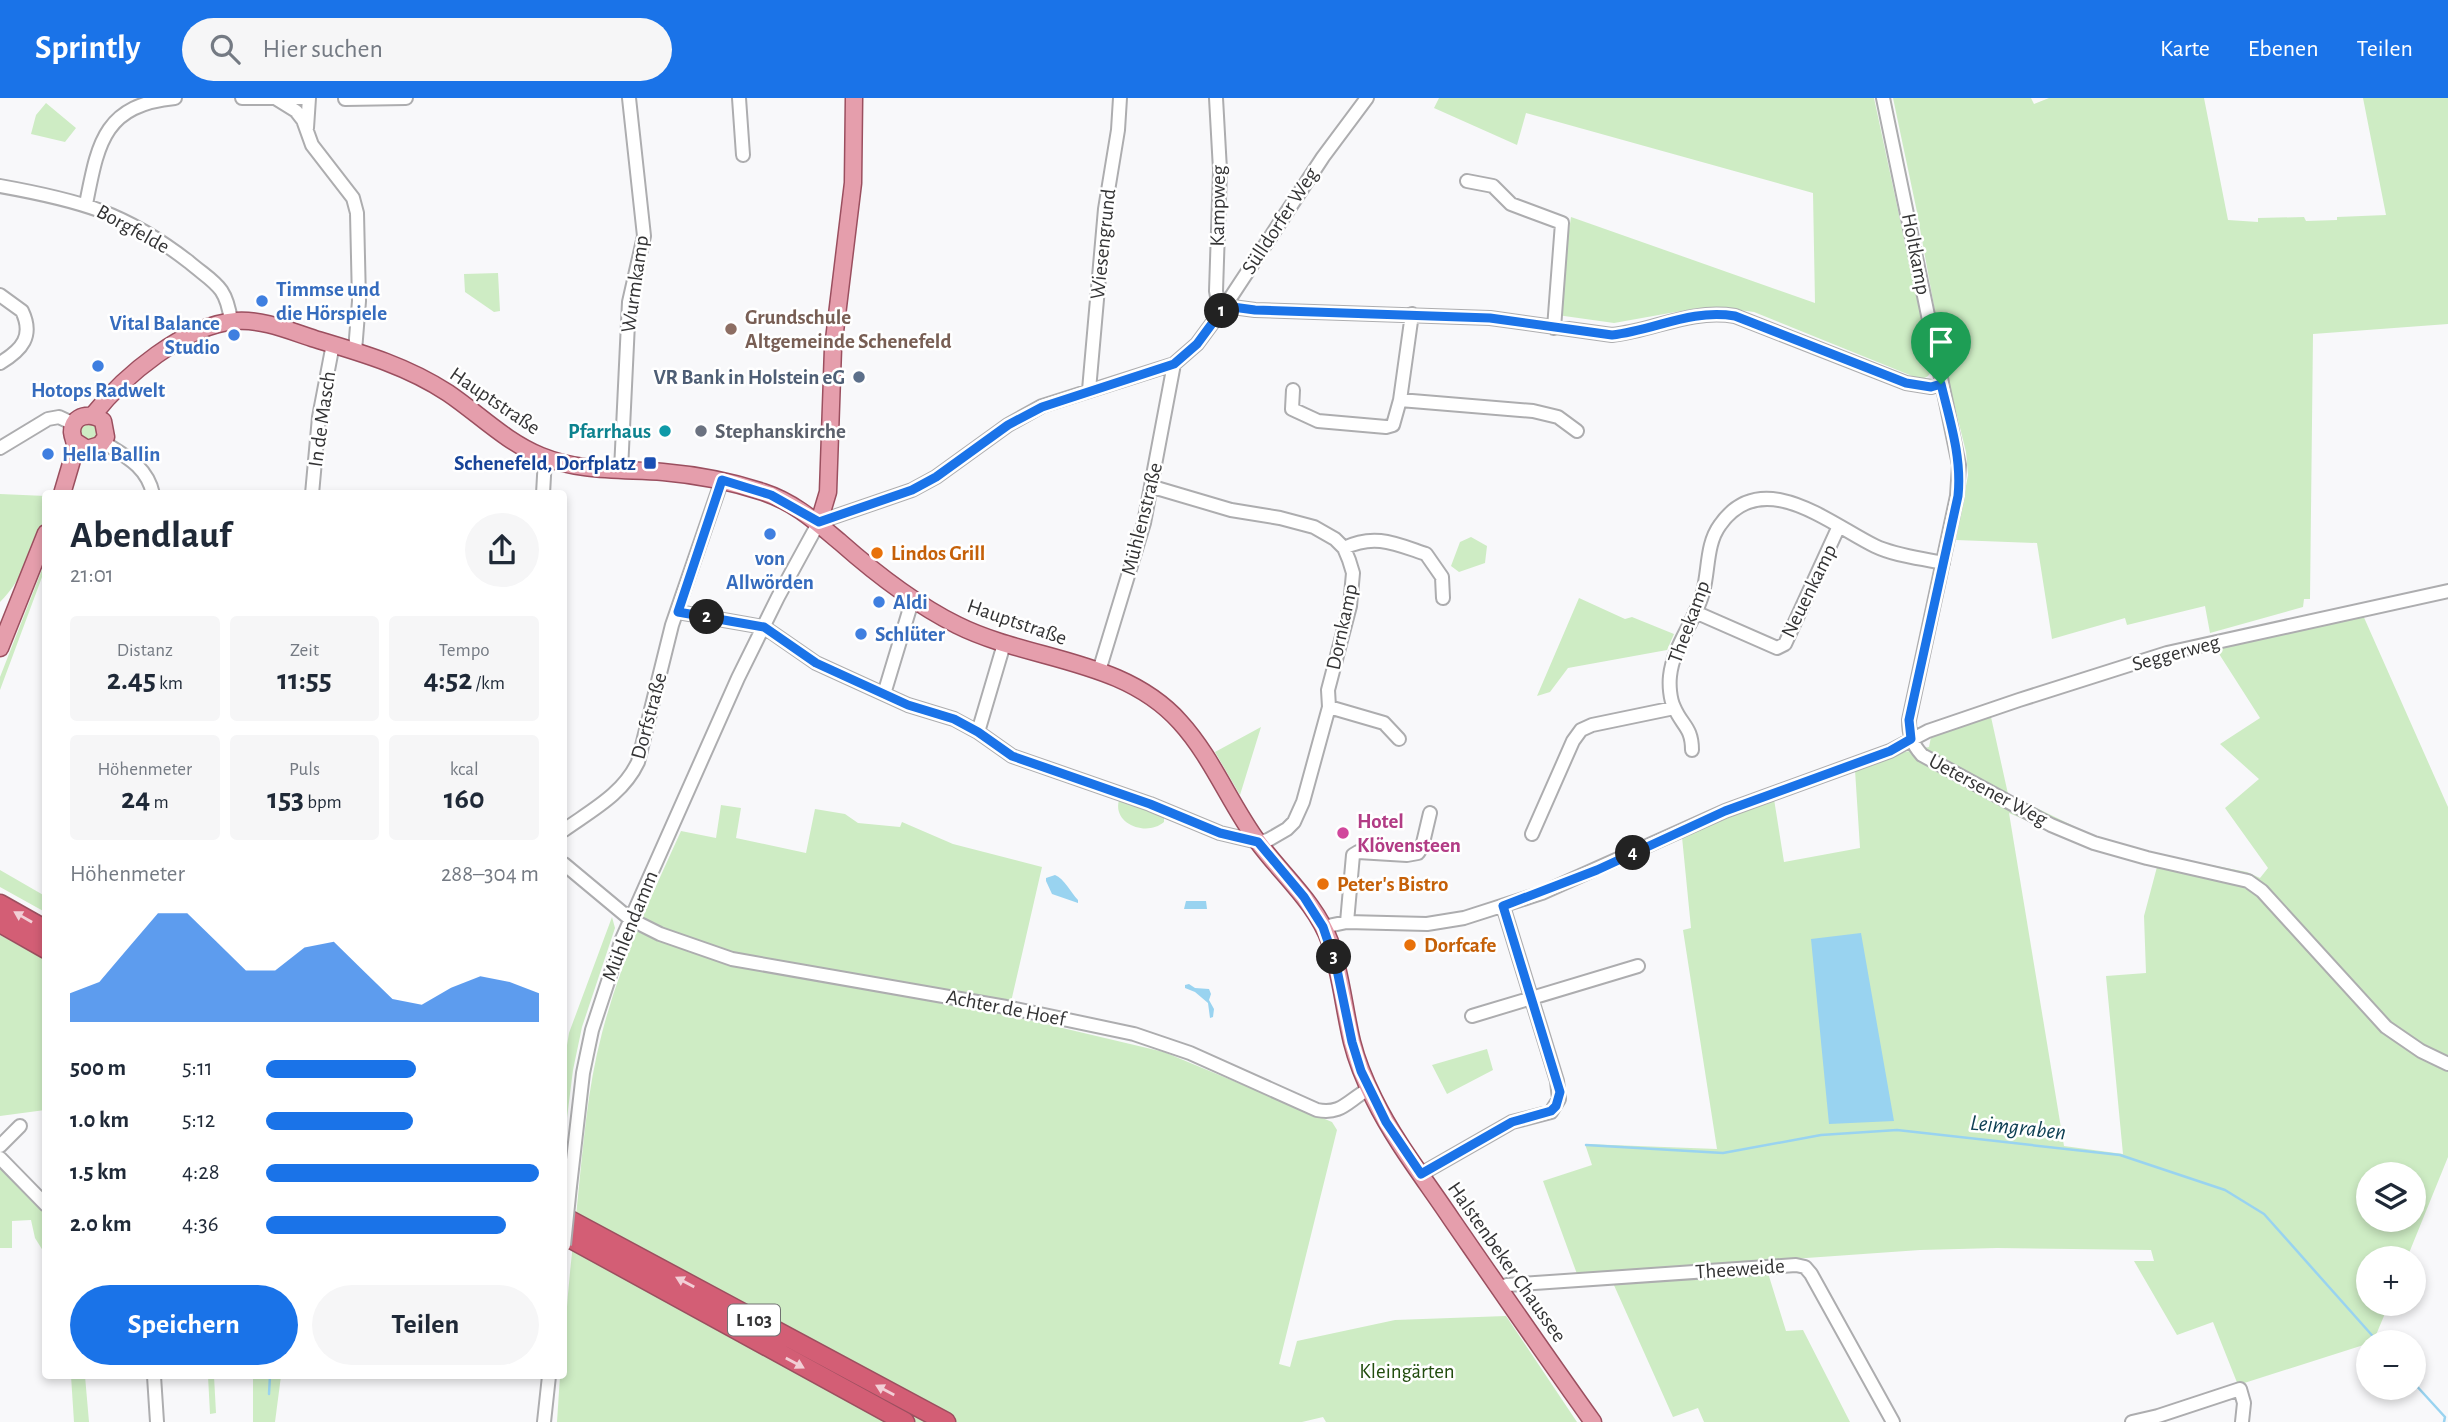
<!DOCTYPE html>
<html lang="de">
<meta charset="utf-8">
<style>
body{margin:0;font-family:"Alegreya Sans",sans-serif;background:#f6f6f7;color:#1f2937;height:100vh;display:flex;flex-direction:column;font-size:26px;white-space:nowrap}
*{box-sizing:border-box;margin:0}
p{font-size:23px;color:#747a83}
.icon{flex:none;width:38px;height:38px;fill:none;stroke:currentColor;stroke-width:2;stroke-linecap:round;stroke-linejoin:round}
.map{position:relative;flex:1;overflow:hidden}
.drawer{position:absolute;left:42px;top:392px;width:525px;height:889px;display:flex;flex-direction:column;background:#fff;border-radius:7px;box-shadow:0 4px 10px #0003}
.drawer>*{flex:none}
.tools{position:absolute;left:2356px;top:1064px;display:grid;gap:14px}
.tools a{display:grid;place-items:center;width:70px;height:70px;border-radius:50%;background:#fff;box-shadow:0 4px 10px #0003;font-size:35px}
.pin{position:absolute;display:grid;place-items:center;width:60px;height:60px;color:#fff;margin:-72px -30px;border-radius:50% 50% 50% 0;rotate:-45deg;box-shadow:0 0 7px #0007}
.pin .icon{rotate:45deg}
.km{position:absolute;width:35px;height:35px;margin:-18px;border-radius:50%;background:#222;color:#fff;font-size:19px;line-height:35px;text-align:center}
.round{display:grid;place-items:center;flex:none;width:74px;height:74px;border-radius:37px;background:#f6f6f7}
.overview{display:flex;align-items:center;justify-content:space-between;height:119px;padding:0 28px}
h1{font-size:38px;font-weight:700;line-height:52px}
.figures{display:grid;grid-template-columns:repeat(3,1fr);gap:10px;height:119px;padding:7px 28px}
.figures div{display:grid;align-content:center;border-radius:7px;background:#f6f6f7;text-align:center}
.figures b{font-size:30px;font-weight:700}
.figures small{font-size:19px;font-weight:400}
.figures p{font-size:19px}
.chart{height:196px;padding:14px 28px}
.chart p{display:flex;justify-content:space-between}
.chart svg{width:100%;height:126px;margin-top:7px;fill:#1a73e8;opacity:.7}
.primary-button{display:flex;gap:14px;margin-top:auto;padding:14px 28px}
.primary-button a{flex:1;height:80px;border-radius:42px;background:#1a73e8;color:#fff;font-size:28px;font-weight:700;line-height:80px;text-align:center}
.primary-button a+a{background:#f6f6f7;color:#1f2937}
ul{padding:0 28px;list-style:none;font-size:23px}
li{display:grid;grid-template-columns:112px 84px 1fr;align-items:center;height:52px}
li i{height:18px;border-radius:9px;background:#1a73e8}
header{display:flex;align-items:center;gap:42px;box-sizing:border-box;height:98px;padding:0 35px;background:#1a73e8;color:#fff}
header strong{font-size:33px}
nav{display:flex;gap:38px;margin-inline-start:auto;font-size:24px}
.search{width:490px;height:63px;background:#f6f6f7;display:flex;align-items:center;gap:18px;box-sizing:border-box;padding:0 24px;border-radius:38px;color:#747a83;font-size:26px}
.map>svg:first-child{display:block}
.green{fill:#ceecc4;fill-rule:evenodd}
.water{fill:#99d3f0}
.lines{fill:none;stroke-linecap:round;stroke-linejoin:round}
.stream{stroke:#99d3f0;stroke-width:2.5}
.minor-casing{stroke:#adadaf;stroke-width:16}
.major-casing{stroke:#9b4f5f;stroke-width:19}
.highway-casing{stroke:#9b4f5f;stroke-width:21}
.minor{stroke:#fff;stroke-width:12}
.major{stroke:#e59eac;stroke-width:16}
.highway{stroke:#d35e75;stroke-width:18}
.minor-bridge-casing{stroke:#adadaf;stroke-width:16;stroke-linecap:butt}
.minor-bridge{stroke:#fff;stroke-width:12}
.oneway{fill:#f2cfd6}
.route-casing{stroke:#fff;stroke-width:14}
.route{stroke:#1a73e8;stroke-width:9}
.shop-dot{fill:#3f7fe0;stroke:#fff;stroke-width:2.5}
.education-dot{fill:#8d6e63;stroke:#fff;stroke-width:2.5}
.service-dot{fill:#5c6f8a;stroke:#fff;stroke-width:2.5}
.culture-dot{fill:#0f9aa8;stroke:#fff;stroke-width:2.5}
.worship-dot{fill:#6b7280;stroke:#fff;stroke-width:2.5}
.transit-dot{fill:#1a4fb4;stroke:#fff;stroke-width:2.5}
.food-dot{fill:#e8710a;stroke:#fff;stroke-width:2.5}
.hotel-dot{fill:#d1479c;stroke:#fff;stroke-width:2.5}
.labels{text-anchor:middle;dominant-baseline:central;stroke-width:5;stroke-linejoin:round;paint-order:stroke}
.shield{fill:#fff;stroke:#717172;stroke-width:2}
.shield-label{font-size:19px;font-weight:bold;fill:#343435}
.street-label{font-size:21px;fill:#343435;stroke:#fff}
.shop-label{font-size:21px;font-weight:bold;fill:#366cbe;stroke:#fff;text-anchor:start}
.education-label{font-size:21px;font-weight:bold;fill:#785e54;stroke:#fff;text-anchor:start}
.service-label{font-size:21px;font-weight:bold;fill:#4e5e75;stroke:#fff;text-anchor:end}
.culture-label{font-size:21px;font-weight:bold;fill:#0d838f;stroke:#fff;text-anchor:end}
.worship-label{font-size:21px;font-weight:bold;fill:#5b616d;stroke:#fff;text-anchor:start}
.transit-label{font-size:21px;font-weight:bold;fill:#164399;stroke:#fff;text-anchor:end}
.food-label{font-size:21px;font-weight:bold;fill:#c56008;stroke:#fff;text-anchor:start}
.hotel-label{font-size:21px;font-weight:bold;fill:#b23c85;stroke:#fff;text-anchor:start}
.park-label{font-size:21px;fill:#224d0e;stroke:#fff}
.water-label{font-size:23px;font-style:italic;fill:#0f4054;stroke:#fff}
</style>
<header>
<strong>Sprintly</strong>
<div class="search"><svg class="icon" aria-label="search" viewBox="0 0 24 24"><circle cx="10" cy="10" r="6"/><path d="M15 15l6 6"/></svg>Hier suchen</div>
<nav><a>Karte</a><a>Ebenen</a><a>Teilen</a></nav>
</header>
<div class="map">
<svg width="2448" height="1324" viewBox="0 0 2448 1324">
<rect width="100%" height="100%" fill="#f8f8fa"/>
<path class="green" d="M 1439,0 L 1874,0 L 1932,271 C 1929,279 1926,281 1917,280 L 1754,214 L 1724,210 L 1698,210 L 1614,225 L 1557,217 L 1571,119 L 1815,205 L 1813,95 L 1526,15 L 1517,47 L 1434,10 Z
M 1893,0 L 2031,0 L 2034,6 L 2049,0 L 2204,0 L 2228,122 L 2258,124 L 2258,120 L 2304,119 L 2306,123 L 2337,122 L 2337,119 L 2386,117 L 2363,0 L 2448,0 L 2448,226 L 2313,236 L 2310,501 L 2304,501 L 2303,509 L 2210,535 L 2205,508 L 2127,527 L 2125,520 L 2052,541 L 2037,445 L 1956,442 L 1968,377 L 1966,354 L 1945,269 L 1917,114 Z
M 46,5 L 76,30 L 65,44 L 31,36 L 36,17 Z
M 498,175 L 500,213 L 494,214 L 465,194 L 464,176 Z
M 83,324 L 96,325 L 99,336 L 95,342 L 88,344 L 80,339 L 79,329 Z
M 0,396 L 46,398 C 45,433 25,479 0,504 Z
M 1471,439 L 1487,448 L 1485,465 L 1459,474 L 1451,468 L 1460,444 Z
M 45,464 L 45,471 L 0,592 L 0,579 Z
M 1579,500 L 1625,521 L 1632,519 L 1674,536 L 1667,552 L 1568,570 L 1550,594 L 1537,598 Z
M 2362,515 L 2448,709 L 2448,1059 L 2407,1160 L 2368,1160 L 2368,1206 L 2389,1206 L 2373,1244 L 2238,1287 L 2213,1224 L 2177,1237 L 2134,1163 L 2154,1163 L 2151,1152 L 1997,1150 L 1920,1152 L 1577,1176 L 1543,1083 L 1592,1067 L 1585,1046 L 1717,1051 L 1683,832 L 1691,830 L 1682,739 L 1774,701 L 1784,764 L 1860,750 L 1855,672 L 1905,654 L 1929,649 L 1931,639 L 1991,619 L 2008,696 L 2096,739 L 2150,755 L 2247,774 L 2260,780 L 2268,770 L 2225,710 L 2259,681 L 2220,646 L 2260,620 L 2214,548 ZM 2009,715 L 2092,751 L 2157,769 L 2144,818 L 2146,875 L 2106,878 L 2123,1056 L 2064,1048 ZM 2368,1076 L 2413,1076 L 2413,1122 L 2368,1122 Z
M 1261,629 L 1240,697 L 1215,654 Z
M 1119,702 L 1161,715 L 1164,720 L 1164,724 C 1147,739 1112,726 1119,702 Z
M 721,707 L 741,710 L 736,740 L 806,755 L 815,711 L 845,716 L 858,725 L 900,729 L 902,724 L 953,746 L 1042,769 L 1008,917 L 1164,954 L 1332,1024 L 1337,1032 L 1279,1266 L 1290,1269 L 1297,1243 L 1395,1222 L 1506,1218 L 1577,1324 L 1326,1324 L 1323,1319 L 1302,1324 L 557,1324 L 560,1278 L 564,1278 C 564,1221 571,1165 577,1108 C 583,1051 587,991 602,935 C 620,865 651,799 681,733 L 716,740 Z
M 0,772 L 45,798 L 45,814 L 0,789 Z
M 612,819 L 615,830 L 582,929 L 573,972 L 564,1044 L 564,965 L 569,935 Z
M 0,837 L 46,862 L 45,1012 L 0,1018 Z
M 1487,951 L 1493,972 L 1447,996 L 1432,967 Z
M 0,1067 L 45,1112 L 45,1156 L 35,1140 L 31,1122 L 12,1123 L 12,1150 L 0,1150 Z
M 1768,1175 L 1786,1233 L 1803,1232 L 1850,1324 L 1704,1324 L 1698,1310 L 1673,1319 L 1613,1185 Z
M 71,1278 L 85,1278 L 89,1324 L 74,1324 Z
M 208,1278 L 214,1278 L 216,1315 L 210,1316 Z
M 253,1278 L 281,1278 L 275,1324 L 253,1324 Z"/>
<path class="water" d="M 1055,777 C 1064,780 1071,795 1078,802 L 1078,805 L 1052,796 L 1046,783 L 1046,780 Z
M 1186,803 L 1206,803 L 1207,811 L 1184,811 Z
M 1861,835 L 1894,1023 L 1829,1026 L 1811,841 Z
M 1189,886 L 1195,890 L 1209,891 L 1211,896 L 1209,902 L 1214,911 L 1213,919 L 1210,920 L 1208,905 L 1195,894 L 1185,890 L 1185,887 Z"/>
<g class="lines">
<path class="stream" d="M 1586,1047 L 1723,1055 L 1821,1037 L 1897,1032 L 2120,1057 L 2225,1092 L 2264,1116 L 2378,1244
M 2413,1284 L 2445,1319 L 2444,1324
M 269,1296 L 270,1278"/>
<g class="minor-casing">
<path id="minor" d="M 242,0 L 309,0 L 307,30
M 275,0 L 296,13 L 303,22 L 312,47 L 353,100 L 357,115 L 359,203 L 355,253
M 739,0 L 743,57
M 1216,0 L 1220,72 L 1216,193 L 1220,215
M 1883,0 L 1959,367 L 1957,398 L 1909,622 C 1909,637 1912,646 1922,657 L 2051,727 L 2094,745 L 2147,760 L 2248,783 L 2262,793 L 2386,929 L 2421,953 L 2448,966
M 345,1 L 406,0
M 1467,83 L 1493,88 L 1511,106 L 1562,125 L 1554,230
M 0,88 C 78,102 125,114 189,164 C 215,186 226,187 231,223
M 86,106 C 98,46 103,7 175,0
M 0,197 L 22,213 C 34,238 22,252 0,265
M 1225,208 L 1255,212 L 1490,220 L 1612,237 C 1656,232 1689,211 1735,218 L 1906,285 L 1931,289 L 1941,286
M 1089,292 L 1105,111 L 1118,32 L 1120,0
M 1293,292 L 1292,311 L 1318,323 L 1386,329 L 1393,327 L 1400,302 L 1412,216
M 1400,302 L 1533,313 L 1558,319 L 1577,333
M 103,344 C 125,358 147,368 153,396
M 0,350 L 48,321 L 59,319 L 74,326
M 621,372 L 629,204 L 644,138 L 629,0
M 312,396 L 319,319 L 333,246
M 543,396 L 545,360
M 1344,450 C 1375,435 1396,446 1426,456 L 1442,479 L 1443,500
M 678,514 L 764,529 L 816,565 L 908,607 L 954,621 L 978,634 L 1012,658 L 1150,706 L 1220,735 L 1258,744 L 1268,742 L 1287,731 L 1294,724 L 1303,704 L 1329,609 L 1328,592 L 1350,508 L 1353,475 L 1349,462 L 1344,450 L 1335,441 L 1314,429 L 1280,420 L 1231,412 L 1153,389
M 1695,514 L 1777,550 L 1785,546 L 1839,428
M 1099,573 L 1144,425 L 1174,266
M 884,596 L 913,500
M 1329,609 L 1384,625 L 1399,641
M 978,634 L 1004,546
M 1692,652 C 1692,629 1682,628 1674,609 C 1670,601 1669,587 1670,578 C 1673,548 1696,522 1703,494 C 1709,472 1706,446 1720,427 C 1762,367 1830,426 1875,448 C 1896,458 1921,460 1943,465
M 564,732 C 592,712 623,696 638,664 L 672,527 L 722,382
M 1532,736 L 1573,643 L 1581,632 L 1592,627 L 1674,610
M 564,766 L 630,821 L 660,836 L 732,861 L 1006,909 L 1134,936 L 1190,955 L 1317,1012 C 1342,1017 1348,1002 1369,991
M 1347,824 L 1353,757 L 1358,754 L 1407,757 L 1418,755 L 1422,749 L 1430,715
M 1323,829 L 1347,824 L 1427,826 L 1464,820 L 1542,795 L 1725,713 L 1890,653 L 1928,633 L 2019,602 L 2167,555 L 2448,493
M 1472,918 L 1638,868
M 0,1048 L 20,1028
M 0,1060 L 46,1107
M 1421,1076 L 1512,1024 L 1551,1014 L 1559,1001 L 1557,983 L 1503,808
M 570,1088 L 583,975 L 592,932 L 622,841 L 738,580 L 778,499 L 819,424 L 912,392 L 936,379 L 1008,327 L 1042,308 L 1174,266 L 1197,246 L 1225,208 L 1323,59 L 1367,0
M 1498,1190 L 1507,1187 L 1796,1167 L 1805,1169 L 1811,1176 L 1893,1324
M 154,1278 L 157,1324
M 544,1324 L 549,1278
M 2132,1324 L 2158,1318 L 2240,1291 L 2244,1305 L 2242,1324"/>
</g>
<g class="major-casing">
<path id="major" d="M 93,317 C 124,278 184,227 236,223 C 262,221 290,233 315,241 C 362,255 407,268 448,295 C 479,316 506,344 541,358 C 580,374 621,371 663,374 C 697,377 730,383 763,394 C 794,404 816,424 840,444 C 875,475 915,506 957,527 C 1029,563 1123,560 1180,624 C 1212,659 1230,706 1258,744 C 1282,777 1316,805 1330,844 C 1341,876 1344,911 1352,944 C 1357,964 1365,983 1374,1001 C 1395,1044 1426,1083 1452,1122 C 1499,1190 1545,1257 1593,1324
M 62,396 L 75,352 C 76,344 73,342 72,334 C 72,316 92,314 103,323 L 106,339 L 100,347 L 87,351 L 76,344
M 819,424 L 828,394 L 833,250 L 853,85 L 854,0
M 0,550 L 46,435"/>
</g>
<g class="highway-casing">
<path id="highway" d="M 0,806 L 46,832
M 0,825 L 46,851
M 564,1119 L 946,1324
M 564,1137 L 905,1324"/>
</g>
<use href="#minor" class="minor"/>
<use href="#major" class="major"/>
<use href="#highway" class="highway"/>
<g class="minor-bridge-casing">
<path id="minor-bridge" d="M 564,1147 L 570,1088"/>
</g>
<use href="#minor-bridge" class="minor-bridge"/>
</g>
<defs><path id="oneway-solid" d="M-6-.8H1V-3.2L6.5 0L1 3.2V.8H-6Z" transform="scale(1.75)"/></defs>
<g class="oneway">
<use href="#oneway-solid" transform="translate(23 819) rotate(-150)"/>
<use href="#oneway-solid" transform="translate(685 1184) rotate(-152)"/>
<use href="#oneway-solid" transform="translate(795 1265) rotate(29)"/>
<use href="#oneway-solid" transform="translate(885 1292) rotate(-152)"/>
</g>
<g class="lines">
<g class="route-casing">
<path id="route" d="M 1225,208 L 1255,212 L 1490,220 L 1612,237 C 1656,232 1689,211 1735,218 L 1906,285 L 1931,289 L 1941,286 C 1950,323 1962,360 1958,398 L 1914,599 L 1909,622 L 1911,641 L 1890,653 L 1725,713 L 1597,772 L 1503,808 L 1560,994 L 1556,1008 L 1551,1013 L 1512,1024 L 1421,1076 L 1386,1024 L 1361,973 L 1352,944 L 1336,867 L 1323,829 L 1304,799 L 1258,744 L 1220,735 L 1150,706 L 1012,658 L 978,634 L 954,621 L 908,607 L 816,565 L 764,529 L 678,514 L 722,382 L 771,397 L 819,424 L 912,392 L 936,379 L 1008,327 L 1042,309 L 1174,266 L 1197,246 Z"/>
</g>
<use href="#route" class="route"/>
</g>
<g class="shop-dot">
<circle cx="262" cy="203" r="7"/>
<circle cx="234" cy="237" r="7"/>
<circle cx="98" cy="268" r="7"/>
<circle cx="48" cy="356" r="7"/>
<circle cx="770" cy="436" r="7"/>
<circle cx="879" cy="504" r="7"/>
<circle cx="861" cy="536" r="7"/>
</g>
<circle class="education-dot" cx="731" cy="231" r="7"/>
<circle class="service-dot" cx="859" cy="279" r="7"/>
<circle class="culture-dot" cx="665" cy="333" r="7"/>
<circle class="worship-dot" cx="701" cy="333" r="7"/>
<rect class="transit-dot" x="643" y="358" width="14" height="14" rx="3.5"/>
<g class="food-dot">
<circle cx="877" cy="455" r="7"/>
<circle cx="1323" cy="786" r="7"/>
<circle cx="1410" cy="847" r="7"/>
</g>
<circle class="hotel-dot" cx="1343" cy="735" r="7"/>
<g class="labels">
<rect class="shield" x="728" y="1206.5" width="52" height="31" rx="5"/>
<g class="shield-label">
<text x="754" y="1222">L 103</text>
</g>
<g class="street-label">
<text transform="translate(1218 108) rotate(-89)">Kampweg</text>
<text transform="translate(1280 123) rotate(-57)">Sülldorfer Weg</text>
<text transform="translate(133 131) rotate(29)">Borgfelde</text>
<text transform="translate(1103 146) rotate(-84)">Wiesengrund</text>
<text transform="translate(1916 156) rotate(79)">Holtkamp</text>
<text transform="translate(635 186) rotate(-82)">Wurmkamp</text>
<text transform="translate(495 303) rotate(34)">Hauptstraße</text>
<text transform="translate(322 321) rotate(-82)">In de Masch</text>
<text transform="translate(1142 421) rotate(-76)">Mühlenstraße</text>
<text transform="translate(1809 493) rotate(-64)">Neuenkamp</text>
<text transform="translate(1017 524) rotate(19)">Hauptstraße</text>
<text transform="translate(1689 524) rotate(-70)">Theekamp</text>
<text transform="translate(1342 529) rotate(-78)">Dornkamp</text>
<text transform="translate(2176 555) rotate(-15)">Seggerweg</text>
<text transform="translate(649 618) rotate(-75)">Dorfstraße</text>
<text transform="translate(1988 692) rotate(28)">Uetersener Weg</text>
<text transform="translate(630 828) rotate(-68)">Mühlendamm</text>
<text transform="translate(1006 910) rotate(11)">Achter de Hoef</text>
<text transform="translate(1507 1164) rotate(55)">Halstenbeker Chaussee</text>
<text transform="translate(1740 1171) rotate(-4)">Theeweide</text>
</g>
<g class="shop-label">
<text x="276" y="191">Timmse und<tspan x="276" dy="24">die Hörspiele</tspan></text>
<text x="220" y="225" text-anchor="end">Vital Balance<tspan x="220" dy="24">Studio</tspan></text>
<text x="98" y="292" text-anchor="middle">Hotops Radwelt</text>
<text x="62" y="356">Hella Ballin</text>
<text x="770" y="460" text-anchor="middle">von<tspan x="770" dy="24">Allwörden</tspan></text>
<text x="893" y="504">Aldi</text>
<text x="875" y="536">Schlüter</text>
</g>
<g class="education-label">
<text x="745" y="219">Grundschule<tspan x="745" dy="24">Altgemeinde Schenefeld</tspan></text>
</g>
<g class="service-label">
<text x="845" y="279">VR Bank in Holstein eG</text>
</g>
<g class="culture-label">
<text x="651" y="333">Pfarrhaus</text>
</g>
<g class="worship-label">
<text x="715" y="333">Stephanskirche</text>
</g>
<g class="transit-label">
<text x="636" y="365">Schenefeld, Dorfplatz</text>
</g>
<g class="food-label">
<text x="891" y="455">Lindos Grill</text>
<text x="1337" y="786">Peter's Bistro</text>
<text x="1424" y="847">Dorfcafe</text>
</g>
<g class="hotel-label">
<text x="1357" y="723">Hotel<tspan x="1357" dy="24">Klövensteen</tspan></text>
</g>
<g class="park-label">
<text x="1407" y="1273">Kleingärten</text>
</g>
<g class="water-label">
<text transform="translate(2018 1030) rotate(6)">Leimgraben</text>
</g>
</g>
</svg>
<div class="tools">
<a><svg class="icon" aria-label="layers" viewBox="0 0 24 24"><path d="M12 4l9 5-9 5-9-5zM3 14l9 5 9-5"/></svg></a>
<a>+</a>
<a>−</a>
</div>
<div class="pin" style="left:1941px;top:286px;background:#1e9e55"><svg class="icon" aria-label="arrive" viewBox="0 0 24 24"><path d="M6 21V4h12l-3 4 3 4H6"/></svg></div>
<b class="km" style="left:1222px;top:213px">1</b>
<b class="km" style="left:707px;top:519px">2</b>
<b class="km" style="left:1334px;top:859px">3</b>
<b class="km" style="left:1633px;top:755px">4</b>
<section class="drawer">
<div class="overview"><div><h1>Abendlauf</h1><p>21:01</p></div><a class="round"><svg class="icon" aria-label="share" viewBox="0 0 24 24"><path d="M12 15V3M7 8l5-5 5 5M5 13v7h14v-7"/></svg></a></div>
<div class="figures">
<div><p>Distanz</p><b>2.45<small> km</small></b></div>
<div><p>Zeit</p><b>11:55</b></div>
<div><p>Tempo</p><b>4:52<small> /km</small></b></div>
</div>
<div class="figures">
<div><p>Höhenmeter</p><b>24<small> m</small></b></div>
<div><p>Puls</p><b>153<small> bpm</small></b></div>
<div><p>kcal</p><b>160</b></div>
</div>
<div class="chart"><p><span>Höhenmeter</span>288–304 m</p>
<svg viewBox="0 0 160 44" preserveAspectRatio="none"><path d="M0 44V34L10 30L20 18L30 6L40 6L50 16L60 26L70 26L80 18L90 16L100 26L110 36L120 38L130 32L140 28L150 30L160 34V44z"/></svg>
</div>
<ul>
<li><b>500 m</b>5:11<i style="width:55%"></i></li>
<li><b>1.0 km</b>5:12<i style="width:54%"></i></li>
<li><b>1.5 km</b>4:28<i style="width:100%"></i></li>
<li><b>2.0 km</b>4:36<i style="width:88%"></i></li>
</ul>
<div class="primary-button"><a>Speichern</a><a>Teilen</a></div>
</section>
</div>
